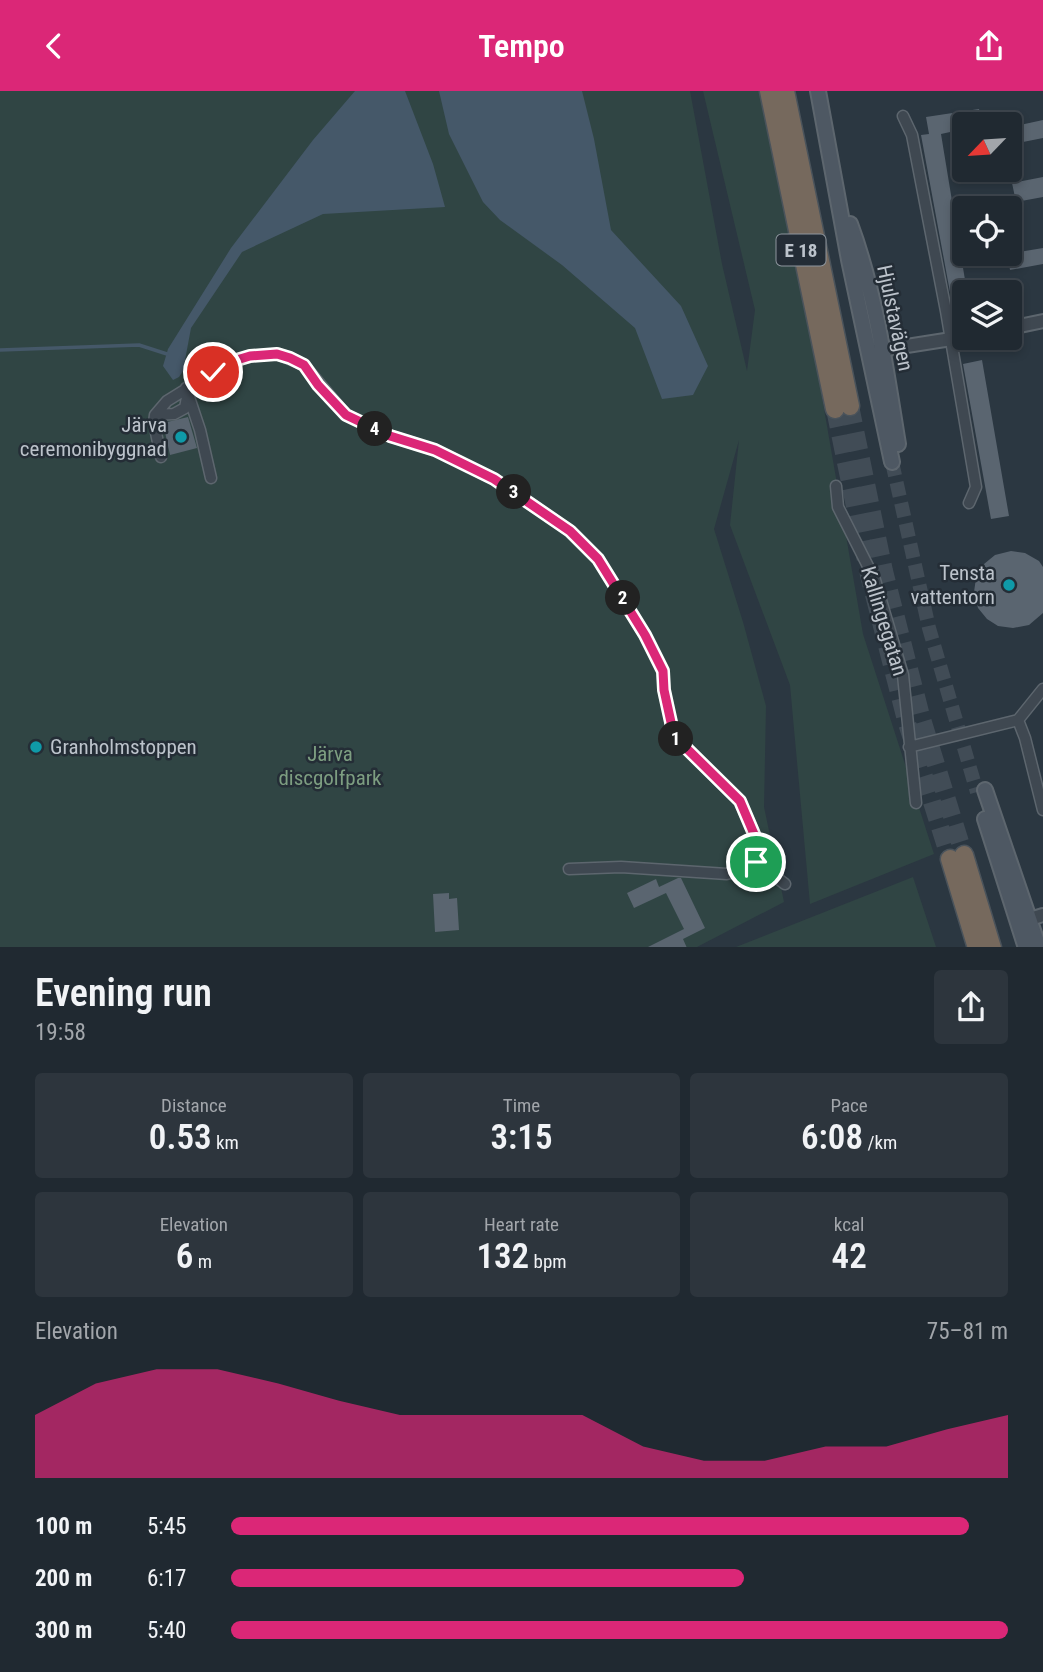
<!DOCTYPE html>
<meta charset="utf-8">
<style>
body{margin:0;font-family:"Roboto Condensed",sans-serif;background:#2d353d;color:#f1f3f6;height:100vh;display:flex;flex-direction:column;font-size:26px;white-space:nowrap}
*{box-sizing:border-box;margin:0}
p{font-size:23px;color:#a2a6ab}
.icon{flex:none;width:38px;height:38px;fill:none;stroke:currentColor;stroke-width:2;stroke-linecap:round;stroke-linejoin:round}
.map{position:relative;height:856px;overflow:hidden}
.details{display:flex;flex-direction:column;background:#202931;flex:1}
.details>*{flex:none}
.needle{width:46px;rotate:245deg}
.tools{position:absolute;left:952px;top:21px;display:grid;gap:14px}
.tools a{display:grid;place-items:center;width:70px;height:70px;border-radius:7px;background:#202931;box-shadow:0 4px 10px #0003,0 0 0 2px #3d454d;font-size:35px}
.pin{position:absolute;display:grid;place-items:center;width:60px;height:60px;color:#fff;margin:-30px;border:4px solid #fff;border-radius:50%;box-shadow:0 2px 7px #0007}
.km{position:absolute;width:35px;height:35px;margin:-18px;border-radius:50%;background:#222;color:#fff;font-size:19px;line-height:35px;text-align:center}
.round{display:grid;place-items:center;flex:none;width:74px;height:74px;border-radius:7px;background:#2d353d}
.summary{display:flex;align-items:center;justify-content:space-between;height:119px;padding:0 35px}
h1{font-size:38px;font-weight:600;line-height:52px}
.stats{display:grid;grid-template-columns:repeat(3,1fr);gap:10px;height:119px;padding:7px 35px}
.stats div{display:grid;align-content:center;border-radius:7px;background:#2d353d;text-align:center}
.stats b{font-size:35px;font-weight:600}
.stats small{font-size:19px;font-weight:400}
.stats p{font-size:19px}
.chart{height:196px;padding:14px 35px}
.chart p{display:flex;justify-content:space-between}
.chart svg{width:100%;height:126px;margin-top:7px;fill:#db2777;opacity:.7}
ul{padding:0 35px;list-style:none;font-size:23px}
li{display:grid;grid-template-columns:112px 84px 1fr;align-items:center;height:52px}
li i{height:18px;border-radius:9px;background:#db2777}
header{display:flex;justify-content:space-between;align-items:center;height:91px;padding:0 35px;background:#db2777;color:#fff;font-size:32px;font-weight:600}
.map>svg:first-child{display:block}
.green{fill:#304544}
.water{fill:#455869}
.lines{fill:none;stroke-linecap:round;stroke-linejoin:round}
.stream{stroke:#455869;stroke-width:3.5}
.building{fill:#5a6570}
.secondary-tunnel{stroke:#414c56;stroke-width:14;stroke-dasharray:14 7;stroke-linecap:butt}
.motorway-tunnel{stroke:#414c56;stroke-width:18;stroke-dasharray:18 9;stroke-linecap:butt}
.minor-casing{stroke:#5d666e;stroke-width:13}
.tertiary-casing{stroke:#5d666e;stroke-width:16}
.secondary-casing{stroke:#5d666e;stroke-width:18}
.motorway-casing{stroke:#4a535b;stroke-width:21}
.minor{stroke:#3f4851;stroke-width:10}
.tertiary{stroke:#3f4851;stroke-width:12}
.secondary{stroke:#4e5863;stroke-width:14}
.motorway{stroke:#76695d;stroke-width:18}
.route-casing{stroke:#fff;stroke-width:14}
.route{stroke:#db2777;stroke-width:9}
.culture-dot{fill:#0f9aa8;stroke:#242d36;stroke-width:2.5}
.labels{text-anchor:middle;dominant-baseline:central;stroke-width:5;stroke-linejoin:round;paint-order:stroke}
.shield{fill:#242d36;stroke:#8e969e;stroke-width:2}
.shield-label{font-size:19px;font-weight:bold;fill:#bcc3cb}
.street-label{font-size:21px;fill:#bcc3cb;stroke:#242d36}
.poi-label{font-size:21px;fill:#bcc3cb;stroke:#242d36;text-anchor:end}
.park-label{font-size:21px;fill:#7d9e81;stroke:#242d36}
</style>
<header><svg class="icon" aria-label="back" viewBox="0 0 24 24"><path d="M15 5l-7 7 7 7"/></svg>Tempo<svg class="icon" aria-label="share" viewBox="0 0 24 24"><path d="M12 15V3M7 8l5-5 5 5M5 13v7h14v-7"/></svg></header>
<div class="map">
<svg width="1043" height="857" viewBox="0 0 1043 857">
<rect width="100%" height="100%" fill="#2b3741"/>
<path class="green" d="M 0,0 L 690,0 L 722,173 L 747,280 L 755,219 L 703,0 L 769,0 L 863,543 L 934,763 L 810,813 L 790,594 L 730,434 L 739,349 L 714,438 L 743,531 L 766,615 L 764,716 L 784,811 L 697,856 L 0,856 Z
M 913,786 L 936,856 L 736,856 Z"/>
<path class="water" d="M 355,0 L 405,0 L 433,73 L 445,116 L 323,123 L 242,161 L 191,237 L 183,280 L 179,286 L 173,289 L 163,275 L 168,258 L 231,157 L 313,49 Z
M 439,0 L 582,0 L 594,48 L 611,139 L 681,215 L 708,275 L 693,304 L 662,308 L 635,237 L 562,174 L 500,129 L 483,111 L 449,43 Z"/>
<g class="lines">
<path class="stream" d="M 0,259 L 139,254 L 167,263"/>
</g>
<path class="building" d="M 979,18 L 982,33 L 964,33 L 964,38 L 941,43 L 967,201 L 964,201 L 964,210 L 952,212 L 921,44 L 929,43 L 926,26 Z
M 1043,29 L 1043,47 L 1023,51 L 1020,34 Z
M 1043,86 L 1043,106 L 1016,111 L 1012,92 Z
M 1043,157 L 1043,173 L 1010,179 L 1007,163 Z
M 982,269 L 1009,425 L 991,428 L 963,273 Z
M 188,326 L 197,357 L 170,364 L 163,332 Z
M 1011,460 L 1025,462 L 1039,470 L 1043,476 L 1043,522 L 1029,534 L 1013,537 L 998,535 L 987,528 L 978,517 L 974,501 L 976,487 L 984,473 L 995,464 Z
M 678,787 L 681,787 L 705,837 L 683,848 L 687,857 L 646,857 L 684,838 L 666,802 L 634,817 L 627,802 L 656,788 L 659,796 Z
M 449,802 L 449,808 L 457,807 L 459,839 L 435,841 L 433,803 Z"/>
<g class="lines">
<path class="secondary-tunnel" d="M 892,371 L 929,537 L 977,701"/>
<path class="motorway-tunnel" d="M 850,315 L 884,480 L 921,625 L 964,764
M 835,318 L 869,484 L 906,629 L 950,768"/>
<g class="minor-casing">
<path id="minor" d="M 903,25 L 912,44 L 946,220 L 976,396 L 969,412
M 186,297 L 200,339 L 211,387
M 155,324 L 174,323 L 185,317 L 188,301
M 161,366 L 154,332 L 155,324 L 167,310 L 230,271 L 250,265 L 277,263 L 304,274 L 346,324 L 390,345 L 435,359 L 494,388 L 570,440 L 598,468 L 645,544 L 663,580 L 664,599 L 674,645 L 740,711 L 754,742 L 756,771
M 836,395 L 838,416 L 875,489 L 903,584 L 916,712
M 1043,598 L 1018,629 L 1025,647 L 1043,719
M 909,656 L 1018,629
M 569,778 L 621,776 L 727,783 L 756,771 L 785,793"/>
</g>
<g class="tertiary-casing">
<path id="tertiary" d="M 1010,237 L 1043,230
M 875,260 L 964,246
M 1023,835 L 1030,828 L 1043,824"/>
</g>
<g class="secondary-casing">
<path id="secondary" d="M 818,0 L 849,169 L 892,371
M 850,133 C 876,203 886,280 898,353
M 985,699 L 1039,857
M 985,728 L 1026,857"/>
</g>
<g class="motorway-casing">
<path id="motorway" d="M 769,0 L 835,318
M 785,0 L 850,315
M 964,764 L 992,857
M 950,768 L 977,857"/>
</g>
<use href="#minor" class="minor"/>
<use href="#tertiary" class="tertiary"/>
<use href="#secondary" class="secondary"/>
<use href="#motorway" class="motorway"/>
</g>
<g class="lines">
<g class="route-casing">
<path id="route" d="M 213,281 L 230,271 L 250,265 L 277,263 L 290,267 L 304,274 L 318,294 L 346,324 L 390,345 L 435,359 L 494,388 L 570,440 L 598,468 L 645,544 L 663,580 L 664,599 L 674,645 L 740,710 L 754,743 L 756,771"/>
</g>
<use href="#route" class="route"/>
</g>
<g class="culture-dot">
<circle cx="181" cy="346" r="7"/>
<circle cx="1009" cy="494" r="7"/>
<circle cx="36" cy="656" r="7"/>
</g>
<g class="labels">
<rect class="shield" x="776.5" y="143.5" width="49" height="31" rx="5"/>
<g class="shield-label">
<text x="801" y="159">E 18</text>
</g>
<g class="street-label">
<text transform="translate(895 227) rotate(78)">Hjulstavägen</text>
<text transform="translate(884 530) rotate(73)">Kallingegatan</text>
</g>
<g class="poi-label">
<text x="167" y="334">Järva<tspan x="167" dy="24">ceremonibyggnad</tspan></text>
<text x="995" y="482">Tensta<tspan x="995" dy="24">vattentorn</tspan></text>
<text x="50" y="656" text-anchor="start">Granholmstoppen</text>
</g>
<g class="park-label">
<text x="330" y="663">Järva<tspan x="330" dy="24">discgolfpark</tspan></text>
</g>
</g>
</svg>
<div class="tools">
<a><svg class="needle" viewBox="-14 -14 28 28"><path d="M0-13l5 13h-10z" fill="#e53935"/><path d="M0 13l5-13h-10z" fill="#a2a6ab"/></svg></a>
<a><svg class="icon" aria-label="locate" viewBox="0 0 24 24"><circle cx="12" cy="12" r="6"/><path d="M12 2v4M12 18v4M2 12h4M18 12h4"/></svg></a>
<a><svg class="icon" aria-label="layers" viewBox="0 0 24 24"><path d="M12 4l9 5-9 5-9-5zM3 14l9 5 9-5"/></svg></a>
</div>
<div class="pin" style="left:756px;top:771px;background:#1e9e55"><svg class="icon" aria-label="arrive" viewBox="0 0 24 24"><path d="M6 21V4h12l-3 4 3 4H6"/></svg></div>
<div class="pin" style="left:213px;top:281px;background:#d93025"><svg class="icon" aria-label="check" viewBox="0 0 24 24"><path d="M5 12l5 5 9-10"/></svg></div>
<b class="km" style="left:676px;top:648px">1</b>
<b class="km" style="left:623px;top:507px">2</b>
<b class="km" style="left:514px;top:401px">3</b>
<b class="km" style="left:375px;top:338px">4</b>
</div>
<section class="details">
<div class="summary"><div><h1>Evening run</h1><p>19:58</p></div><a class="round"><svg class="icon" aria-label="share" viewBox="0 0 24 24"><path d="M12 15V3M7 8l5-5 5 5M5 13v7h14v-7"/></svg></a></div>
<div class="stats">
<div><p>Distance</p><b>0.53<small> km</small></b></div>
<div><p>Time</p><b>3:15</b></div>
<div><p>Pace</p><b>6:08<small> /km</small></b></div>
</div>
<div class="stats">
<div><p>Elevation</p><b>6<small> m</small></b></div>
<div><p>Heart rate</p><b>132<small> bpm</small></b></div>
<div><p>kcal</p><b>42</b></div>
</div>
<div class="chart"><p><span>Elevation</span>75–81 m</p>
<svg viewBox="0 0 160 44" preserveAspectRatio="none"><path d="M0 44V22L10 11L20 6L30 6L40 11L50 17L60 22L70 22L80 22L90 22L100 33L110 38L120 38L130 33L140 33L150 27L160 22V44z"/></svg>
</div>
<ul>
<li><b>100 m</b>5:45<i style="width:95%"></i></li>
<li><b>200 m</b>6:17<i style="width:66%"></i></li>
<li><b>300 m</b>5:40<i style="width:100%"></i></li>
</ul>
</section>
